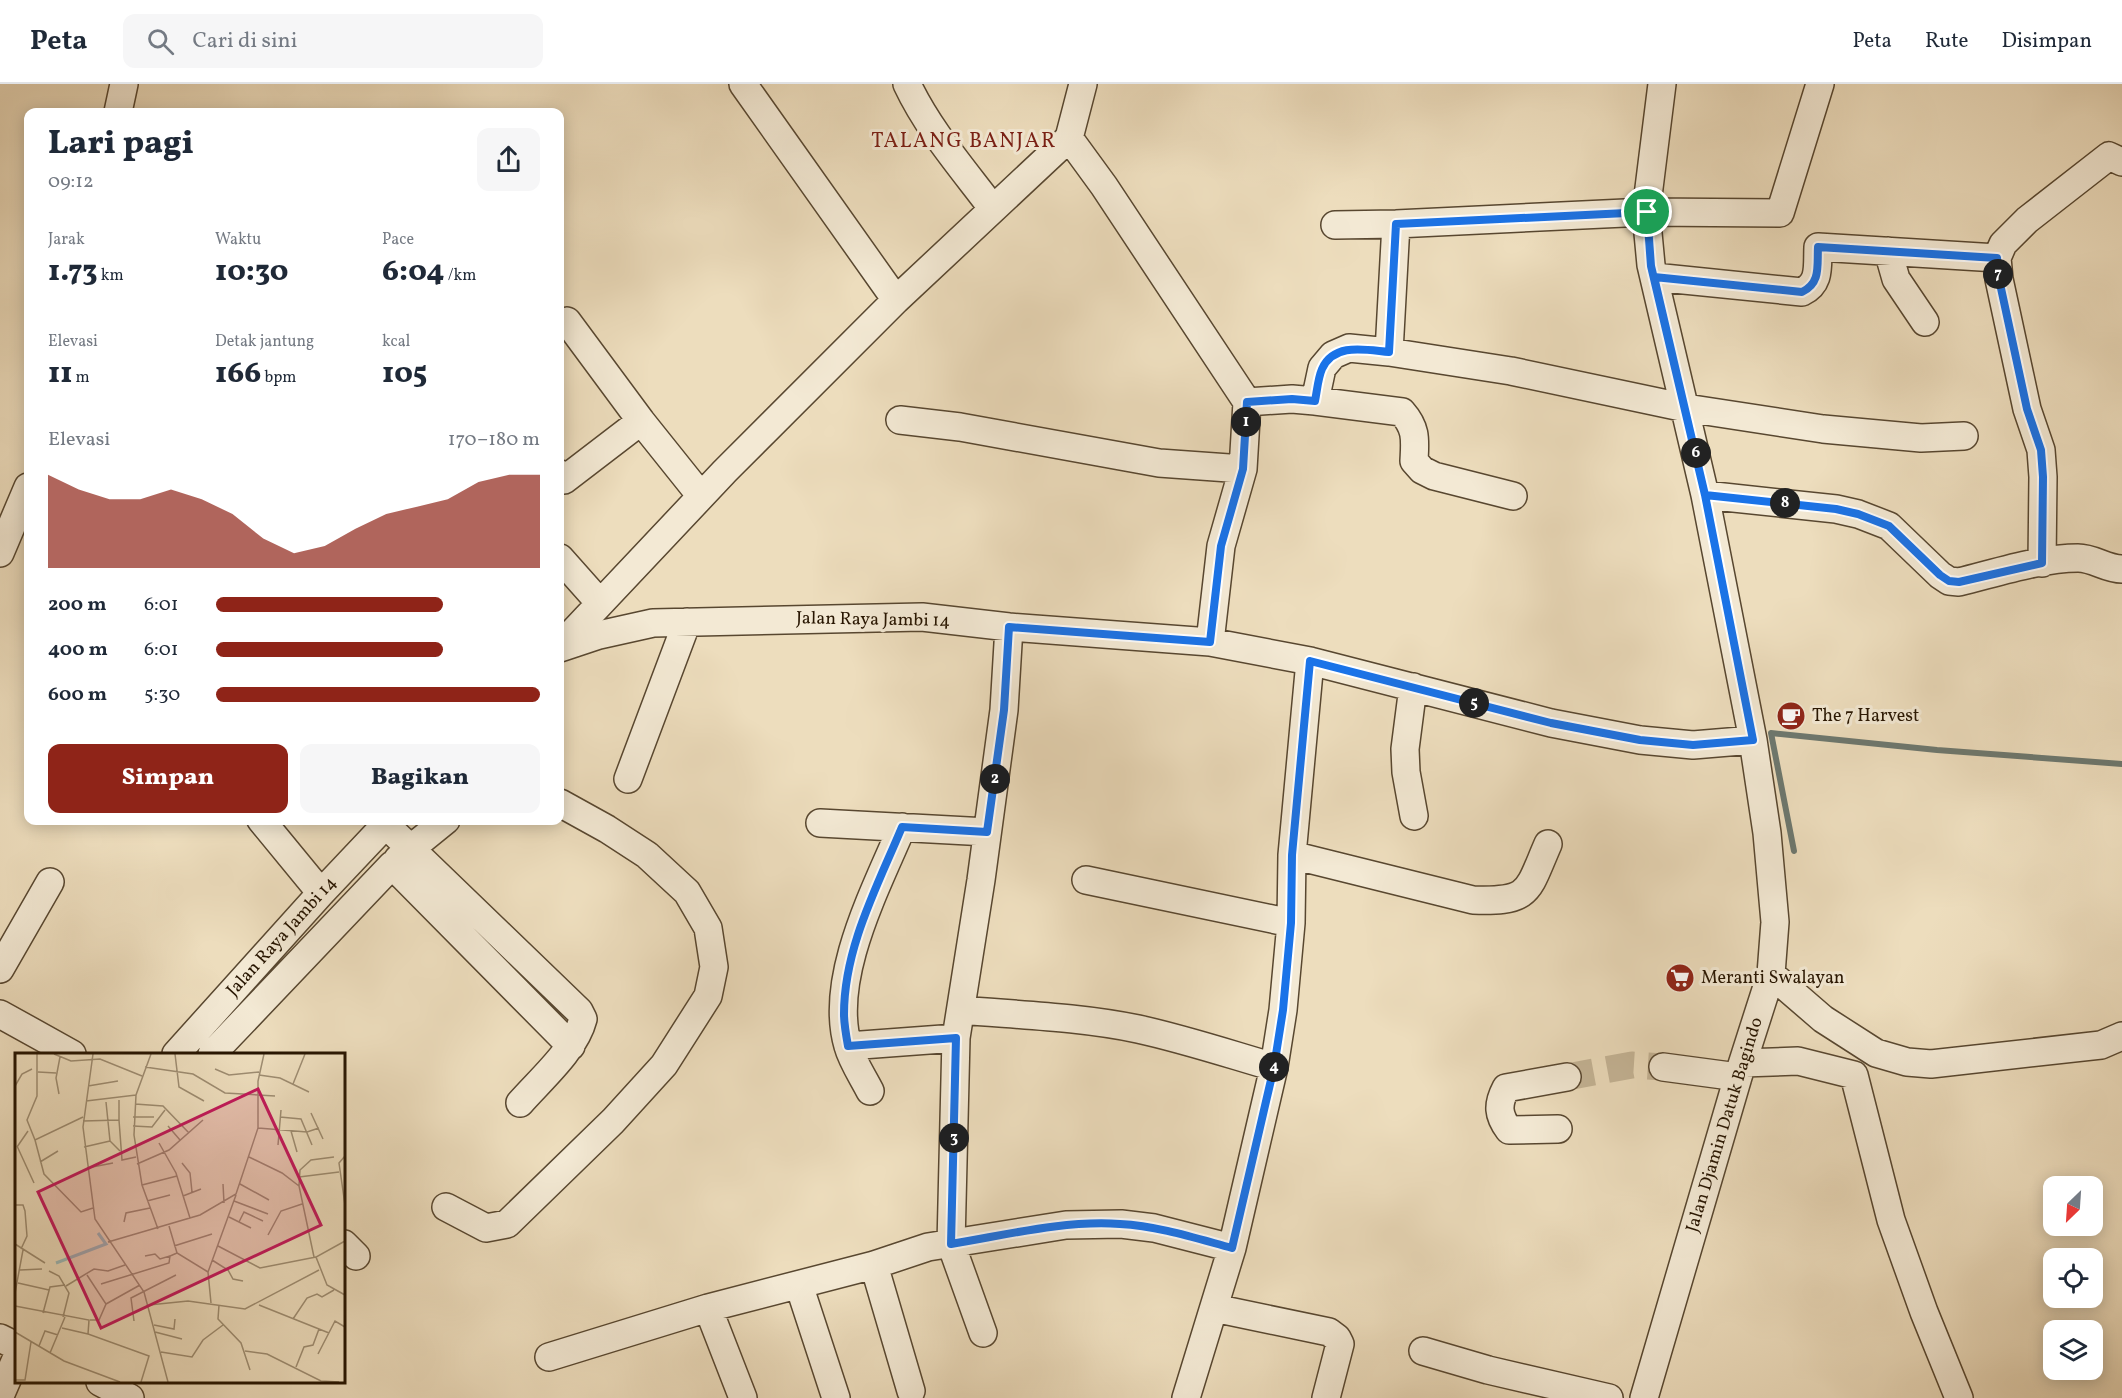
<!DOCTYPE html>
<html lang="id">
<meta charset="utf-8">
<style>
body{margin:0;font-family:Vollkorn,serif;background:#f6f6f7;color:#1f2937;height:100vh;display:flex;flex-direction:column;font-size:22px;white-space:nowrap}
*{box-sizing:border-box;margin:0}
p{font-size:20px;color:#747a83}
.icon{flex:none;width:33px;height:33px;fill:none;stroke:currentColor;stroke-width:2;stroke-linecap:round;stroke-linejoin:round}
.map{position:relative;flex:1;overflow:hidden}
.details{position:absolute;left:24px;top:24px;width:540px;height:717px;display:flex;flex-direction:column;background:#fff;border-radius:12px;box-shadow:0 3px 15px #0003}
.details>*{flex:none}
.needle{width:39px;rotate:205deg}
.fabs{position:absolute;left:2043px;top:1092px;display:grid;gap:12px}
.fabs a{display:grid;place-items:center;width:60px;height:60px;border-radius:12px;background:#fff;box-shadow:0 3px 15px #0003;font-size:30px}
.pin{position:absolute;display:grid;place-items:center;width:51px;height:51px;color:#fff;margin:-26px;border:3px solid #fff;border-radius:50%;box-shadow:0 2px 6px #0007}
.km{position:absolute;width:30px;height:30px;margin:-15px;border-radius:50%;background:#222;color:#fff;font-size:16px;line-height:30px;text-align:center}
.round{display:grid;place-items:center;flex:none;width:63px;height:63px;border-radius:12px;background:#f6f6f7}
.overview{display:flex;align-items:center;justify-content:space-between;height:102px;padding:0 24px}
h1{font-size:33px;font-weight:800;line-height:45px}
.figures{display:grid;grid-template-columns:repeat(3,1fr);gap:9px;height:102px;padding:6px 24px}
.figures div{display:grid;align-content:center}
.figures b{font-size:30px;font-weight:800}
.figures small{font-size:16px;font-weight:400}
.figures p{font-size:16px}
.chart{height:168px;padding:12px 24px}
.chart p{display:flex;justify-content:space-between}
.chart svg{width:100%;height:108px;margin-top:6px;fill:#8f2418;opacity:.7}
.cta{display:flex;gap:12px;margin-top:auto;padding:12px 24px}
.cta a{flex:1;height:69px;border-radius:12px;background:#8f2418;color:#fff;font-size:24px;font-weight:800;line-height:69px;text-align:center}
.cta a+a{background:#f6f6f7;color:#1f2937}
ul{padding:0 24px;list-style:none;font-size:20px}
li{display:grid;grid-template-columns:96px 72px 1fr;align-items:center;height:45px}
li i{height:15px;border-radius:8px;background:#8f2418}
header{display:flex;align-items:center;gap:36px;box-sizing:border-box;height:84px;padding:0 30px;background:#fff;border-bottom:2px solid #e0e1e3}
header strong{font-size:28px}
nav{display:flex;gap:33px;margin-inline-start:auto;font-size:21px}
.search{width:420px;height:54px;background:#f6f6f7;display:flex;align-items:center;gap:15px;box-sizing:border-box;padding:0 21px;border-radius:12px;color:#747a83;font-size:22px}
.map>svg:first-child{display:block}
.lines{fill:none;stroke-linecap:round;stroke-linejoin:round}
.stream{stroke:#6d786f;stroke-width:6}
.minor-tunnel{stroke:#c5b597;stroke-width:27;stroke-dasharray:27 14;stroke-linecap:butt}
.minor-casing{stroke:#584730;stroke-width:30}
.minor{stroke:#f3e9d4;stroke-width:27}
.route-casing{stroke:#fff;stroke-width:12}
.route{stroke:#1a73e8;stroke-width:8}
.labels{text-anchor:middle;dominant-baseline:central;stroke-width:6;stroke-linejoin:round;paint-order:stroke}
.street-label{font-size:18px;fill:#271501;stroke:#f3e9d4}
.poi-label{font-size:18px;fill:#271501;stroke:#f3e9d4;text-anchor:start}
.quarter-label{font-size:21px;letter-spacing:1.5px;fill:#7a1f14;stroke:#f3e9d4}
.inset-river{fill:none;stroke:#9cbab9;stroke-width:3}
.inset-road{fill:none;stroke:#9e8d72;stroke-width:1.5}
.view{fill:#c2185b;fill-opacity:0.15;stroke:#c2185b;stroke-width:3}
.inset-edge{fill:none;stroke:#271501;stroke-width:3}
</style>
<header>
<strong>Peta</strong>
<div class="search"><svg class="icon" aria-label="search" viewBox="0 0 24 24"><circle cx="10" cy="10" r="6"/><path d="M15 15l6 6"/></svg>Cari di sini</div>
<nav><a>Peta</a><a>Rute</a><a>Disimpan</a></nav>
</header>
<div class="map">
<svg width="2122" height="1314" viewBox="0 0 2122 1314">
<rect width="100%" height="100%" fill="#edddbd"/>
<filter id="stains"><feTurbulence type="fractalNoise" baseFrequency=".00333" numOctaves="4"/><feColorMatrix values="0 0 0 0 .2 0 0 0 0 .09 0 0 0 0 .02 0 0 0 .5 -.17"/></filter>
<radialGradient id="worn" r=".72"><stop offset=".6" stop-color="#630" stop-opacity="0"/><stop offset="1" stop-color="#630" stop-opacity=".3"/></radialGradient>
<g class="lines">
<path class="stream" d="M 1794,767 L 1771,649 L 1937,666 L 2122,680"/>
<path class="minor-tunnel" d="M 1567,993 L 1632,981 L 1663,983"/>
<g class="minor-casing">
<path id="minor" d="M 743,0 L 896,216
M 907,0 C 928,45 963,85 993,125
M 118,28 L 124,0
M 1069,54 L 1104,102 L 1247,318 L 1243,385 L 1221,462 L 1210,558
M 1335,141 L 1396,140 L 1646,128 L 1780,129 L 1820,0
M 1888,167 L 1896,195 L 1925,238
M 1654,193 L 1802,208 C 1821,199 1817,182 1818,163 L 1997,174
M 567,237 L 641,337 L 701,412
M 1389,268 L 1396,140
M 1315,317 L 1402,328 C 1417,345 1415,356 1414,377 L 1422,386 L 1434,392 L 1513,412
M 1247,318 L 1292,315 L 1315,317 L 1322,284 L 1333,271 L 1349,264 L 1389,268 L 1511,287 L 1686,324 L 1823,345 L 1921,354 L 1964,352
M 900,336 L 960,343 L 1159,379 L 1243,385
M 560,390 L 564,396 L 641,337
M 1705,411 L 1836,425 L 1858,430 L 1889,442 L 1940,491 L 1949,497 L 1959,498 C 1996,489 2041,474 2078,474 C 2094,474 2106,485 2122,485
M 0,469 L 28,403
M 560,474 L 600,519
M 2042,479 L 2043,393 L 2041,366 L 2027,325 L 1999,195 L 1997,174 L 2003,160 L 2027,136 L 2109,72 L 2122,78
M 560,562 L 725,387 L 896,216 L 1069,54 L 1083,0
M 560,564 L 599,551 L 653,539 L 922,533 L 1009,543 L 1210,558 L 1310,577 L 1551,639 L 1640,656 L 1693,661 L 1753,656
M 1413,603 L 1405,665 L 1406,688 L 1414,732
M 628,695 L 687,538
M 261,736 L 321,809
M 820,739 L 987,748
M 386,741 L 579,927 L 583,935 C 575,966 541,995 520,1019
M 1292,771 L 1473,816 C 1531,818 1527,808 1548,760
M 398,775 L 446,736
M 1086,796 L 1291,839
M 0,885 L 50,798
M 1771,890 L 1823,935 L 1876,969 L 1907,978 L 1931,980 L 2101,961 L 2122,952
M 961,926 C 1019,931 1080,933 1138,945 C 1184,955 1229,970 1274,983
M 0,930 L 72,970
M 848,962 L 956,954
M 176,970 L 321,809 L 390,736
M 212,970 L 392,781 L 571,962
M 1743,979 L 1798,977 L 1854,991 L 1891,1136 L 1924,1228 L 1959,1314
M 1663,983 L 1738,993
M 870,1007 C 863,993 852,977 848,962 C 828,894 876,805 902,743
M 1558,1045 L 1509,1046 C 1498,1031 1497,1021 1506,1004 L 1567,993
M 446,1123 L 486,1144 L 507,1140 L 613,1037 L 664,981 L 708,912 L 714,883 L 708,844 L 687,808 L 647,771 L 607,745 L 560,719
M 344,1160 L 356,1172
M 874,1181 L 911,1307
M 799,1201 L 836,1314
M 708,1224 L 743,1314
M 1214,1224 L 1329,1248 L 1337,1254 L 1340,1260 L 1326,1314
M 983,1249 L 951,1160 L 956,954 L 981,796 L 1004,626 L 1009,543
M 0,1254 L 16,1262
M 1423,1267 L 1488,1286 L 1609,1314
M 549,1273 L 708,1224 L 874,1181 L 928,1163 L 1066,1141 L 1121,1140 L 1154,1144 L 1232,1164
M 100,1298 L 130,1314
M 0,1312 L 16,1275
M 1186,1314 L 1232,1164 L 1274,983 L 1283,926 L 1291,839 L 1292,771 L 1310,577
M 1644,1314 L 1738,993 L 1771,890 L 1775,838 L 1767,749 L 1753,656 L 1705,411 L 1651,181 L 1646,128 L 1662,0"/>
</g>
<use href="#minor" class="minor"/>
</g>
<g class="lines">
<g class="route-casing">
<path id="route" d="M 1647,128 L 1396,140 L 1389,268 C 1366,266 1334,258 1322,285 C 1318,294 1317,307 1315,317 L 1292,315 L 1247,318 L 1243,385 L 1221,462 L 1210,558 L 1009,543 L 1004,626 L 987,748 L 902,743 C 877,803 844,864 844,930 C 844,940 846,951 848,962 L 956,954 L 951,1160 C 1006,1151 1064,1136 1120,1140 C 1158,1142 1195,1154 1232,1164 L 1274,983 L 1283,926 L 1291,839 L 1292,771 L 1310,577 L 1551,639 L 1640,656 L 1693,661 L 1753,656 L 1705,411 L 1654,193 L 1802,208 C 1821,199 1817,182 1818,163 L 1997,174 L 1999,195 L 2027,325 L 2041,366 L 2043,393 L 2042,479 L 1959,498 L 1949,497 L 1940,491 L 1889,442 L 1858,430 L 1836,425 L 1705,411 L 1651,182 L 1647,128"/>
</g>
<use href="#route" class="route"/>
</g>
<defs>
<g id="cafe-disc" transform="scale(1.5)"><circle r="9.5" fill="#8f2418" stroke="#f3e9d4"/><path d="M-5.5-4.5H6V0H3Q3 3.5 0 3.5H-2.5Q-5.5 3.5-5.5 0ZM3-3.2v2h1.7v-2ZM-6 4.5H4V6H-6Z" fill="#fff"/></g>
<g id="supermarket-disc" transform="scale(1.5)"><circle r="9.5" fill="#8f2418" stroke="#f3e9d4"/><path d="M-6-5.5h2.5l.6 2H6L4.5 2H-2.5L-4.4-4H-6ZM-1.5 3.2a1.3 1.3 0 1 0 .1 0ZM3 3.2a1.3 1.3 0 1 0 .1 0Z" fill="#fff"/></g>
</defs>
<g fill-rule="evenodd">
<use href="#cafe-disc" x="1791" y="632"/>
<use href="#supermarket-disc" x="1680" y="894"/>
</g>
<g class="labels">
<g class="street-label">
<text transform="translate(873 536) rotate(1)">Jalan Raya Jambi 14</text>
<text transform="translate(282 853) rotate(-48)">Jalan Raya Jambi 14</text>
<text transform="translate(1725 1041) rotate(-73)">Jalan Djamin Datuk Bagindo</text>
</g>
<g class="poi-label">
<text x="1812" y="632">The 7 Harvest</text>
<text x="1701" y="894">Meranti Swalayan</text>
</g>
<g class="quarter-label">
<text x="964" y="57">TALANG BANJAR</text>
</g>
</g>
<g transform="translate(15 969)">
<rect width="330" height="330" fill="#edddbd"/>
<path class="inset-river" d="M 41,210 L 91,191 L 83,180"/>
<path class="inset-road" d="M 22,1 L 22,43 L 12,67 L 20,87 L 68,64M 39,1 L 56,8 L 85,6 L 127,23M 78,1 L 68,74 L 80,166 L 129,239 L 153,329M 136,1 L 121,42 L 119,82 L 127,132 L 143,176M 160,1 L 164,34 L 189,48M 130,14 L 178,21 L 210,40 L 260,43M 200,16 L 214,22 L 244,19M 23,19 L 41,20M 244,22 L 265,25 L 294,39M 278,31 L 290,1M 0,33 L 7,21 L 17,16M 73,33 L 103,28M 44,41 L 41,25 L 45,4M 71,48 L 121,42M 91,49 L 95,88 L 105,98M 120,51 L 148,53 L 174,80M 296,60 L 308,86M 118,64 L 139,64M 265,64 L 286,66 L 297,92M 104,67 L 107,107 L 121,104M 68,68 L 104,67 L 104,47M 118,73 L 137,74 L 150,57M 153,73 L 165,87M 243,75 L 292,79 L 304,75M 276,78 L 282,99M 20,87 L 29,121 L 66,159 L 78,155M 144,90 L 161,120 L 175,165M 263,92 L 266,57M 2,93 L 19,130M 2,94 L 13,78M 69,94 L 95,88M 330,103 L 324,110 L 330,152M 234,104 L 267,120 L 284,133M 25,109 L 43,98M 167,110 L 175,120 L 177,139M 122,111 L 154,97 L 188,67M 72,115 L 98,110M 284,124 L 324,119M 208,131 L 209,150M 225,131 L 254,147M 127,132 L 162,123M 168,143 L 186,136M 132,148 L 155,142M 219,148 L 253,161M 0,152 L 8,152 L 10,158 L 12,183 L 6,196M 214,164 L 236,175M 109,169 L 111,160 L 135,155M 224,169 L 229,159 L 248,168M 154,173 L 162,200 L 193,219M 253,182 L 266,158 L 287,151M 330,188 L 301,204 L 312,232 L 330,242M 93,189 L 185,162 L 221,141 L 243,75 L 243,28 L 249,1M 0,191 L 30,210M 159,193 L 197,181M 203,193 L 245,215 L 301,204M 130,203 L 140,201 L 145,206 L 155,203M 299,204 L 284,133 L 285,117 L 296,107 L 319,104M 197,207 L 213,217 L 218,226 L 228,228M 5,217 L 27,216M 34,218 L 44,223 L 54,240 L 48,264M 72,222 L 91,251 L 84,267 L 75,267M 3,230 L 34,237M 86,231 L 154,210 L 155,203 L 162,200M 51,233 L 79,216 L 93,218 L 110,212M 0,240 L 8,197M 196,250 L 193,219 L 221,142M 91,251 L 125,232M 134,252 L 173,248 L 230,256 L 304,217M 204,252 L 203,266 L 226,290 L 235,317M 244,252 L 314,280M 0,253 L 74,267 L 73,281 L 134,303 L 126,329M 28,260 L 35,234 L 50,232M 278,266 L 292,245 L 302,241 L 307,244 L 319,237M 119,268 L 116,245 L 161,222M 139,272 L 159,276 L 160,266M 47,275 L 73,281M 0,279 L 49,308 L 105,329M 140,279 L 167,286M 24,293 L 30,278 L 43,282M 230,298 L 252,301 L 306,328 L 324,329M 146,299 L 177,304 L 188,287 L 208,272M 35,300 L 50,264M 303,301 L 320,268 L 330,274M 281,314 L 289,294 L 298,292 L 304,276M 0,327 L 10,327 L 16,289"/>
<path class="view" d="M 243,36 L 306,172 L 86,275 L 23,139 Z"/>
<rect width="330" height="330" class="inset-edge"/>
</g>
<rect width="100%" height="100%" filter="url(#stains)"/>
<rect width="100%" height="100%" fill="url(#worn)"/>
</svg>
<div class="fabs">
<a><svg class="needle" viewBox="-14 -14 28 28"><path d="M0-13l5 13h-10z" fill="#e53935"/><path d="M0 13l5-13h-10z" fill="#747a83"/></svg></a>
<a><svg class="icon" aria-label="locate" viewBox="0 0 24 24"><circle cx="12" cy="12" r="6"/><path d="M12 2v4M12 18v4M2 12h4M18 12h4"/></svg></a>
<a><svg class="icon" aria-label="layers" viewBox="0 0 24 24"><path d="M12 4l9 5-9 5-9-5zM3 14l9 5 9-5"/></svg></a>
</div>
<div class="pin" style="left:1647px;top:128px;background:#1e9e55"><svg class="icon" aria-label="arrive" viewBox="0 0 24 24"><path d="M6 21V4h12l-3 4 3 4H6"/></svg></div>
<b class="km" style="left:1246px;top:338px">1</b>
<b class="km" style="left:995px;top:695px">2</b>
<b class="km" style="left:954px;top:1054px">3</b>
<b class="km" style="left:1274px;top:983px">4</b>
<b class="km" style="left:1474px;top:619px">5</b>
<b class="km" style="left:1696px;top:369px">6</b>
<b class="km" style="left:1998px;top:190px">7</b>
<b class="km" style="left:1785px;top:419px">8</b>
<section class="details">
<div class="overview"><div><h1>Lari pagi</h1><p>09:12</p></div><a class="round"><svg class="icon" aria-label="share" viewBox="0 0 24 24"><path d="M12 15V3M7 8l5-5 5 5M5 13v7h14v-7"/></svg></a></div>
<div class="figures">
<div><p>Jarak</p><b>1.73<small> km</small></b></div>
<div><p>Waktu</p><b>10:30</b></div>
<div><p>Pace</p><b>6:04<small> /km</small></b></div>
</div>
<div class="figures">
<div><p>Elevasi</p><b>11<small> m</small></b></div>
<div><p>Detak jantung</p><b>166<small> bpm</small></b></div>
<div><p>kcal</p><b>105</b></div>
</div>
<div class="chart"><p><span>Elevasi</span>170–180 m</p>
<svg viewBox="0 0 160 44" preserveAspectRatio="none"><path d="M0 44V6L10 12L20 16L30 16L40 12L50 16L60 22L70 32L80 38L90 35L100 28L110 22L120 19L130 16L140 9L150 6L160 6V44z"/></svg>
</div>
<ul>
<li><b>200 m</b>6:01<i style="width:70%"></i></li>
<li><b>400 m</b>6:01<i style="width:70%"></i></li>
<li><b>600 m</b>5:30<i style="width:100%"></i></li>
</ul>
<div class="cta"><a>Simpan</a><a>Bagikan</a></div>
</section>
</div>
